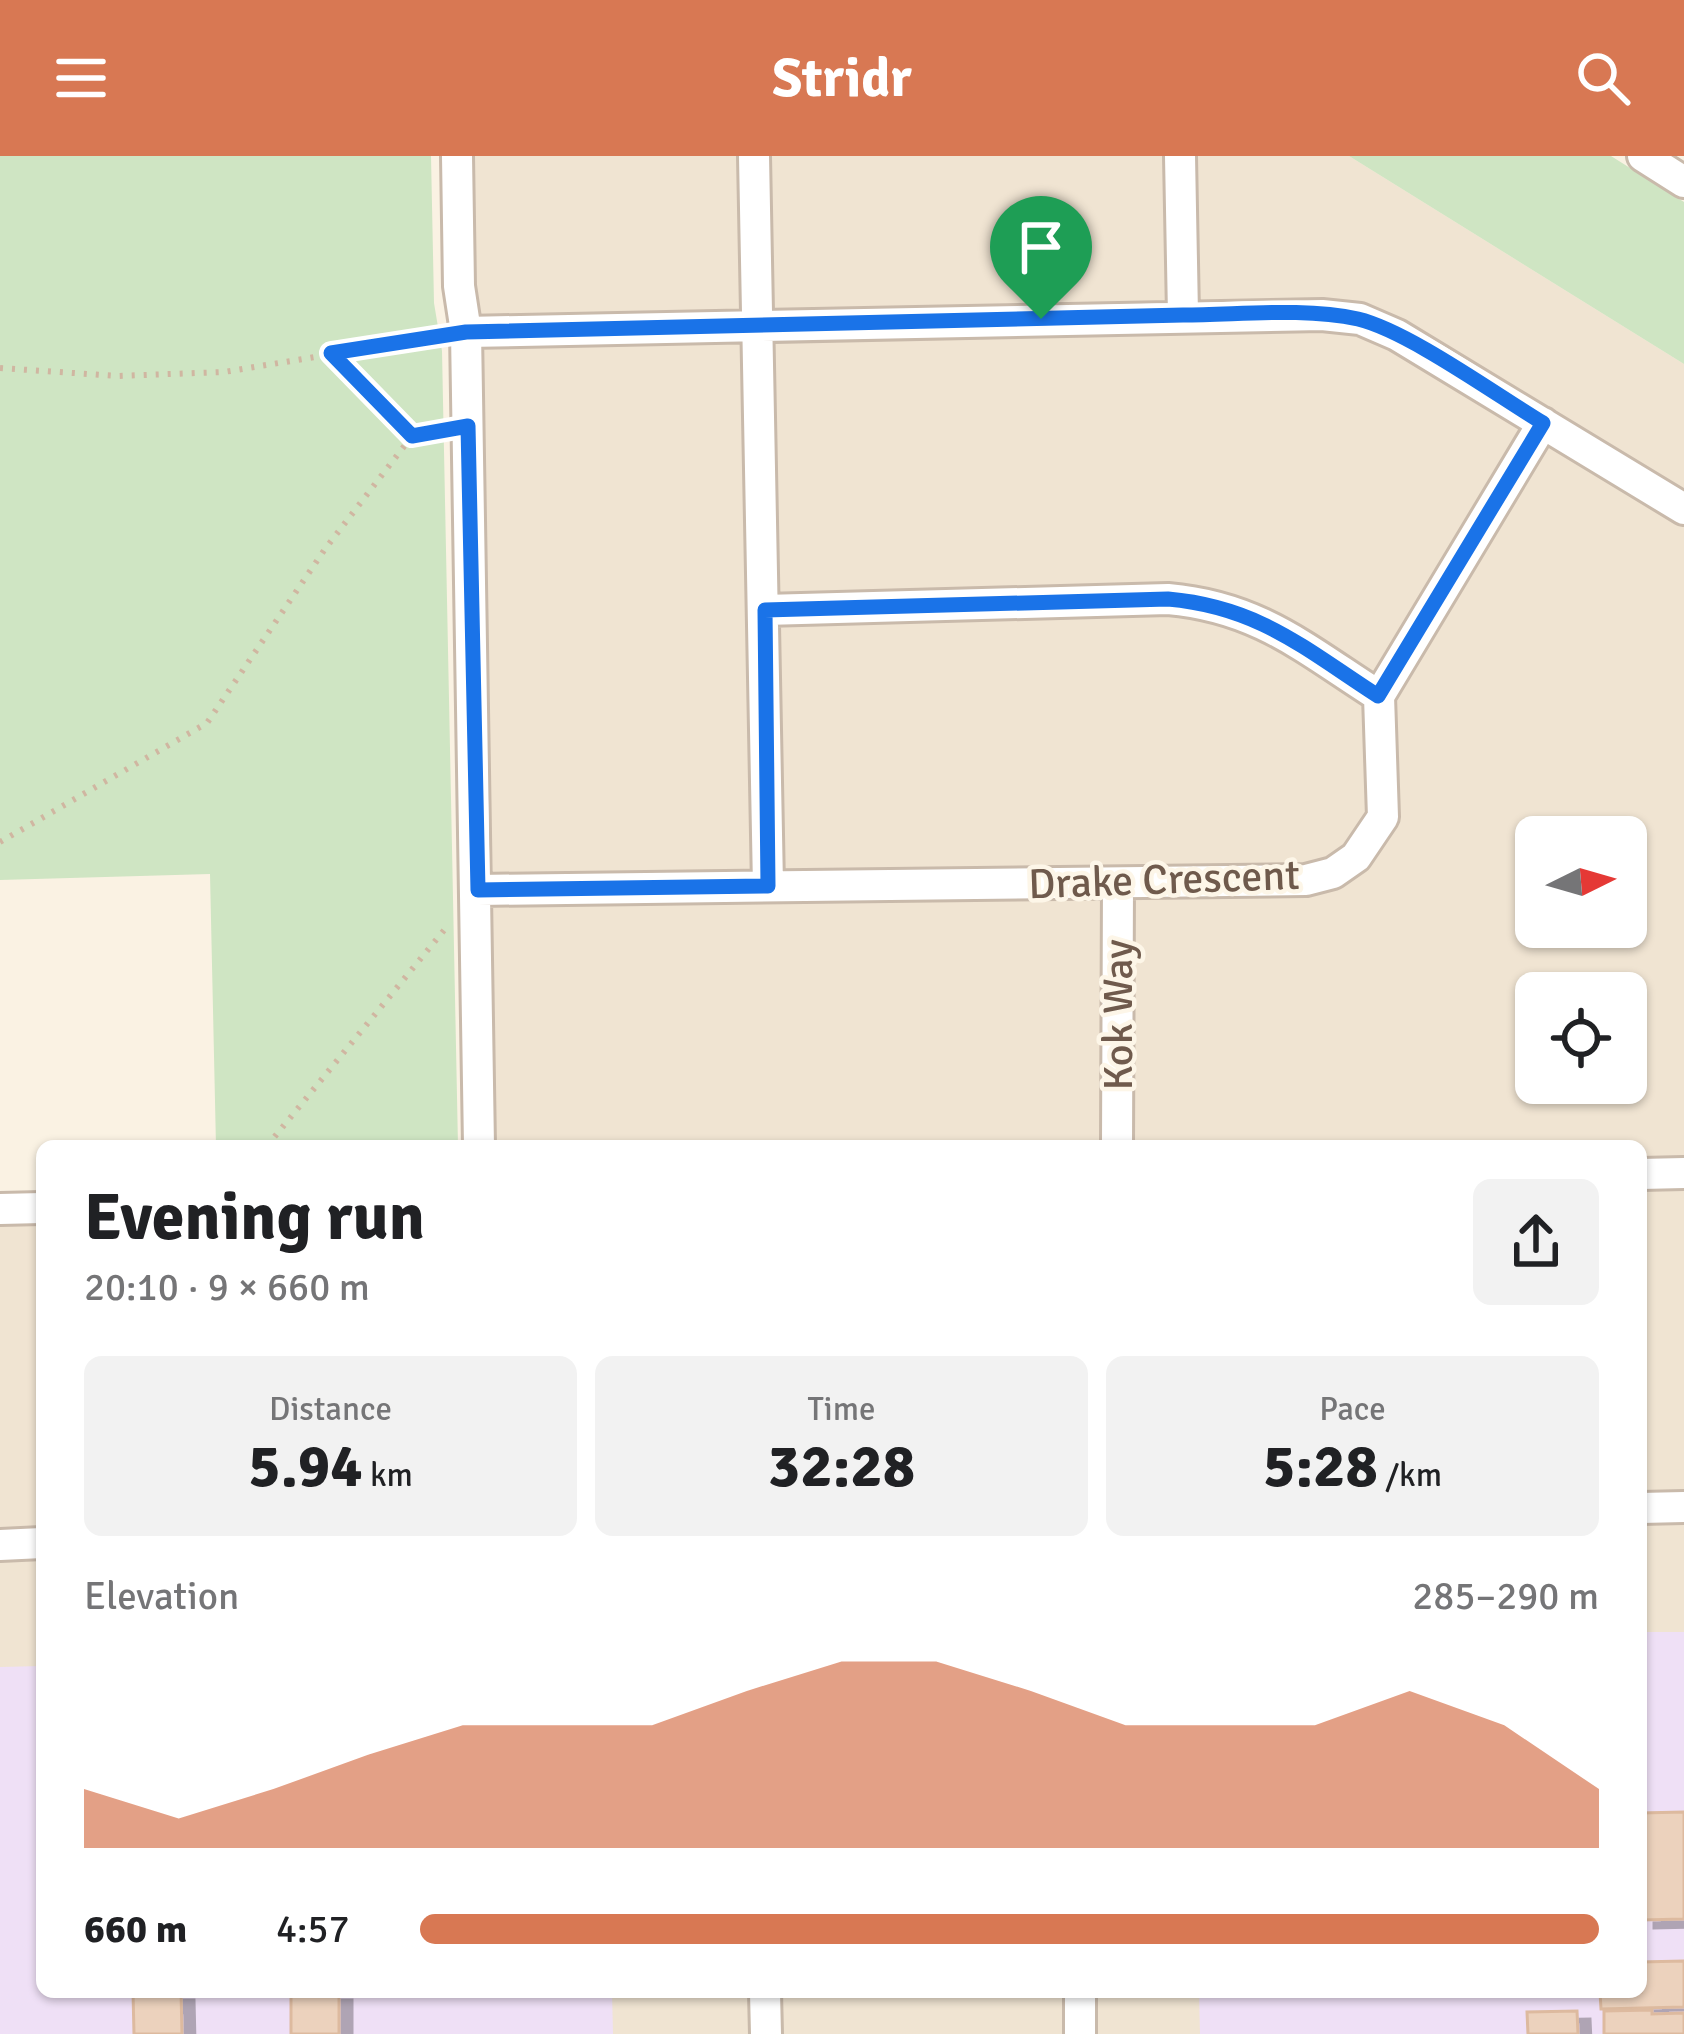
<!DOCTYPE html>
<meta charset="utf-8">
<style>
body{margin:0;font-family:Signika,sans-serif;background:#f2f2f2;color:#202124;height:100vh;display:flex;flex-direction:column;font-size:45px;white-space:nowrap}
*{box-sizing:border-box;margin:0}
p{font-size:39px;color:#757577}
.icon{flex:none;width:66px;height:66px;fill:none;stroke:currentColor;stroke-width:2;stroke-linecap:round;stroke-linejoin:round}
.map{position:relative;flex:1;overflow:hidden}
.details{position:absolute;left:36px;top:984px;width:1611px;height:858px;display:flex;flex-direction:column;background:#fff;border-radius:18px;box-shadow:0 3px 9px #0004}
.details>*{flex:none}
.needle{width:78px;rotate:85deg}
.controls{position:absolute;left:1515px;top:660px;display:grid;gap:24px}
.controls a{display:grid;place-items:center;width:132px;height:132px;border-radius:18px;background:#fff;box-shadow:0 3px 9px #0004;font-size:60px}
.pin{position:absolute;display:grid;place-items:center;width:102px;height:102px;color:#fff;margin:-123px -51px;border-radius:50% 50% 50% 0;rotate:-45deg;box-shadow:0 0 12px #0007}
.pin .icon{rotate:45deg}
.round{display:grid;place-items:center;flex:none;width:126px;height:126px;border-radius:18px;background:#f2f2f2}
.headline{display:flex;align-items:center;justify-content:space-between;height:204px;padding:0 48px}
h1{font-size:66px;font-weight:700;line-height:90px}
.stats{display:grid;grid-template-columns:repeat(3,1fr);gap:18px;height:204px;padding:12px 48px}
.stats div{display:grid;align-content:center;border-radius:18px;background:#f2f2f2;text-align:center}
.stats b{font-size:60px;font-weight:700}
.stats small{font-size:33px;font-weight:400}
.stats p{font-size:33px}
.chart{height:336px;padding:24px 48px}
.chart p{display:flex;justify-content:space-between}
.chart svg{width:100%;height:216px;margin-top:12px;fill:#d87853;opacity:.7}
ul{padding:0 48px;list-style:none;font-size:39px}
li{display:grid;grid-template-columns:192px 144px 1fr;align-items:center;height:90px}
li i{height:30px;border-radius:15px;background:#d87853}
header{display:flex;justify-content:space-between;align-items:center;height:156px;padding:0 48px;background:#d87853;color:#fff;font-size:54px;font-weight:700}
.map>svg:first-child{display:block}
.residential{fill:#f0e4d2;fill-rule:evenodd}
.education{fill:#efe0f6}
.green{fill:#cfe5c3}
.building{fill:#ecd2bd;stroke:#ddba9f;stroke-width:3;filter:url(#shadow)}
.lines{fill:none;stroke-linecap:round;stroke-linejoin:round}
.minor-casing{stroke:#c9baab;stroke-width:36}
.path{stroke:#d0b6a1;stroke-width:6;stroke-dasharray:3 9;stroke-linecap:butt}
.minor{stroke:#fff;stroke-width:30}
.route-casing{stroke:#fff;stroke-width:24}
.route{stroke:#1a73e8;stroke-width:15}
.labels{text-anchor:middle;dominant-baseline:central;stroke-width:9;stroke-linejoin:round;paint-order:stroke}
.street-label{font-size:42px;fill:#6f5a4c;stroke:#fdf6e8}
</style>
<header><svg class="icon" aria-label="menu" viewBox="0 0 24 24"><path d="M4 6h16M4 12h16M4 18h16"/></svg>Stridr<svg class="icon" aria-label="search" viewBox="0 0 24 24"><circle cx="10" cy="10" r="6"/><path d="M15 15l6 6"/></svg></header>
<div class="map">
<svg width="1684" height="1878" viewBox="0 0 1684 1878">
<defs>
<filter id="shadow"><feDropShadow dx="13" dy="8" stdDeviation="0" flood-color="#0004"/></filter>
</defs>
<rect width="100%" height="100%" fill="#faf2e3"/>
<path class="residential" d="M 454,0 L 1349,0 L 1684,208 L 1684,1878 L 0,1878 L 0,1051 L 42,1049 L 42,1836 L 1641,1836 L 1641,990 L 480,990 ZM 1536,681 L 1626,681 L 1626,771 L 1536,771 ZM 1536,837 L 1626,837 L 1626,927 L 1536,927 Z"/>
<path class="education" d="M 1641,1476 L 1684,1476 L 1684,1878 L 1200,1878 L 1199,1836 L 1641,1836 Z
M 42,1510 L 42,1836 L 612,1836 L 613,1878 L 0,1878 L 0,1511 Z"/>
<path class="green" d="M 0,0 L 431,0 L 434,147 L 442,195 L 458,990 L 216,990 L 210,718 L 0,724 Z
M 1349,0 L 1611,0 L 1684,46 L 1684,208 Z"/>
<path class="building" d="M 1684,1656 L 1684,1763 L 1641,1764 L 1641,1657 Z
M 1684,1805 L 1684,1851 L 1601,1853 L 1600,1836 L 1641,1836 L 1641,1806 Z
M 133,1836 L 181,1836 L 182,1878 L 134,1878 Z
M 291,1836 L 339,1836 L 339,1878 L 291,1878 Z
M 1652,1854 L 1652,1858 L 1684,1857 L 1684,1878 L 1604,1878 L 1604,1855 Z
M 1577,1855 L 1578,1878 L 1528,1878 L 1527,1856 Z"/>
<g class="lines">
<g class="minor-casing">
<path id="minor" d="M 457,0 L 459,130 L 466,176 L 479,990
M 754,0 L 768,730
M 1180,0 L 1183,159
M 1643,0 L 1684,26
M 466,176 L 1322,159 L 1360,163 L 1397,179 L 1684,353
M 765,454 L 1168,443 C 1259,451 1305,493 1379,540
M 478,734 L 1306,724 L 1333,717 L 1356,701 L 1383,661 L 1379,540 L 1543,267
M 1117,990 L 1118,728
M 1641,1018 L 1684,1017
M 0,1053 L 42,1052
M 1641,1352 L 1684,1351
M 0,1389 L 42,1387
M 765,1836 L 766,1878
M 1080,1836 L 1080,1878"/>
</g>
<path class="path" d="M 331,197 L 412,280
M 0,212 L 117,220 L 224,216 L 437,181
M 0,686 L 207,567 L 325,393 L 412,280 L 435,276
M 267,990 L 445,773"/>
<use href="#minor" class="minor"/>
</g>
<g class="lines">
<g class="route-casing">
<path id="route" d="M 1183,159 C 1239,159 1303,151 1358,163 C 1408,175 1495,238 1543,267 L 1378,540 C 1305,493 1259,451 1168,443 L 765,454 L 768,730 L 478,734 L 468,270 L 412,280 L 331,197 L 466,176 Z"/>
</g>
<use href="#route" class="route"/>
</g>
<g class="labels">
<g class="street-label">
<text transform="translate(1164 724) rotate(-2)">Drake Crescent</text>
<text transform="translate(1118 859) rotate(-90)">Kok Way</text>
</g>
</g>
</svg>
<div class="controls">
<a><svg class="needle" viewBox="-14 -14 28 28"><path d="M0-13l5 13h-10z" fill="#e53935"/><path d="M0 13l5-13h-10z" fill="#757577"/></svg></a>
<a><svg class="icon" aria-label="locate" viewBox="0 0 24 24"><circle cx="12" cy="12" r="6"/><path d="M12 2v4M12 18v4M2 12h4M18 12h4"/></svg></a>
</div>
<div class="pin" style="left:1041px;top:163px;background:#1e9e55"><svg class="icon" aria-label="arrive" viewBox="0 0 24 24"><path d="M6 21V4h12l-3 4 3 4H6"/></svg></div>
<section class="details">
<div class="headline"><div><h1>Evening run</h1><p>20:10 · 9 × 660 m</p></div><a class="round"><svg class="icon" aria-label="share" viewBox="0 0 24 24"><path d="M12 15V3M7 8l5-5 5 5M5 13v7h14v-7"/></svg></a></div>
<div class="stats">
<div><p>Distance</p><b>5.94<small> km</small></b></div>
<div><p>Time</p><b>32:28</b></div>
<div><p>Pace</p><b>5:28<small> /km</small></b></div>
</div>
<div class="chart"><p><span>Elevation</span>285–290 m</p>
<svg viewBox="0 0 160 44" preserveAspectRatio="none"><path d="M0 44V32L10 38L20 32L30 25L40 19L50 19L60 19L70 12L80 6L90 6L100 12L110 19L120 19L130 19L140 12L150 19L160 32V44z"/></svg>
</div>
<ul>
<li><b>660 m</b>4:57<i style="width:100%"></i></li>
</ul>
</section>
</div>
